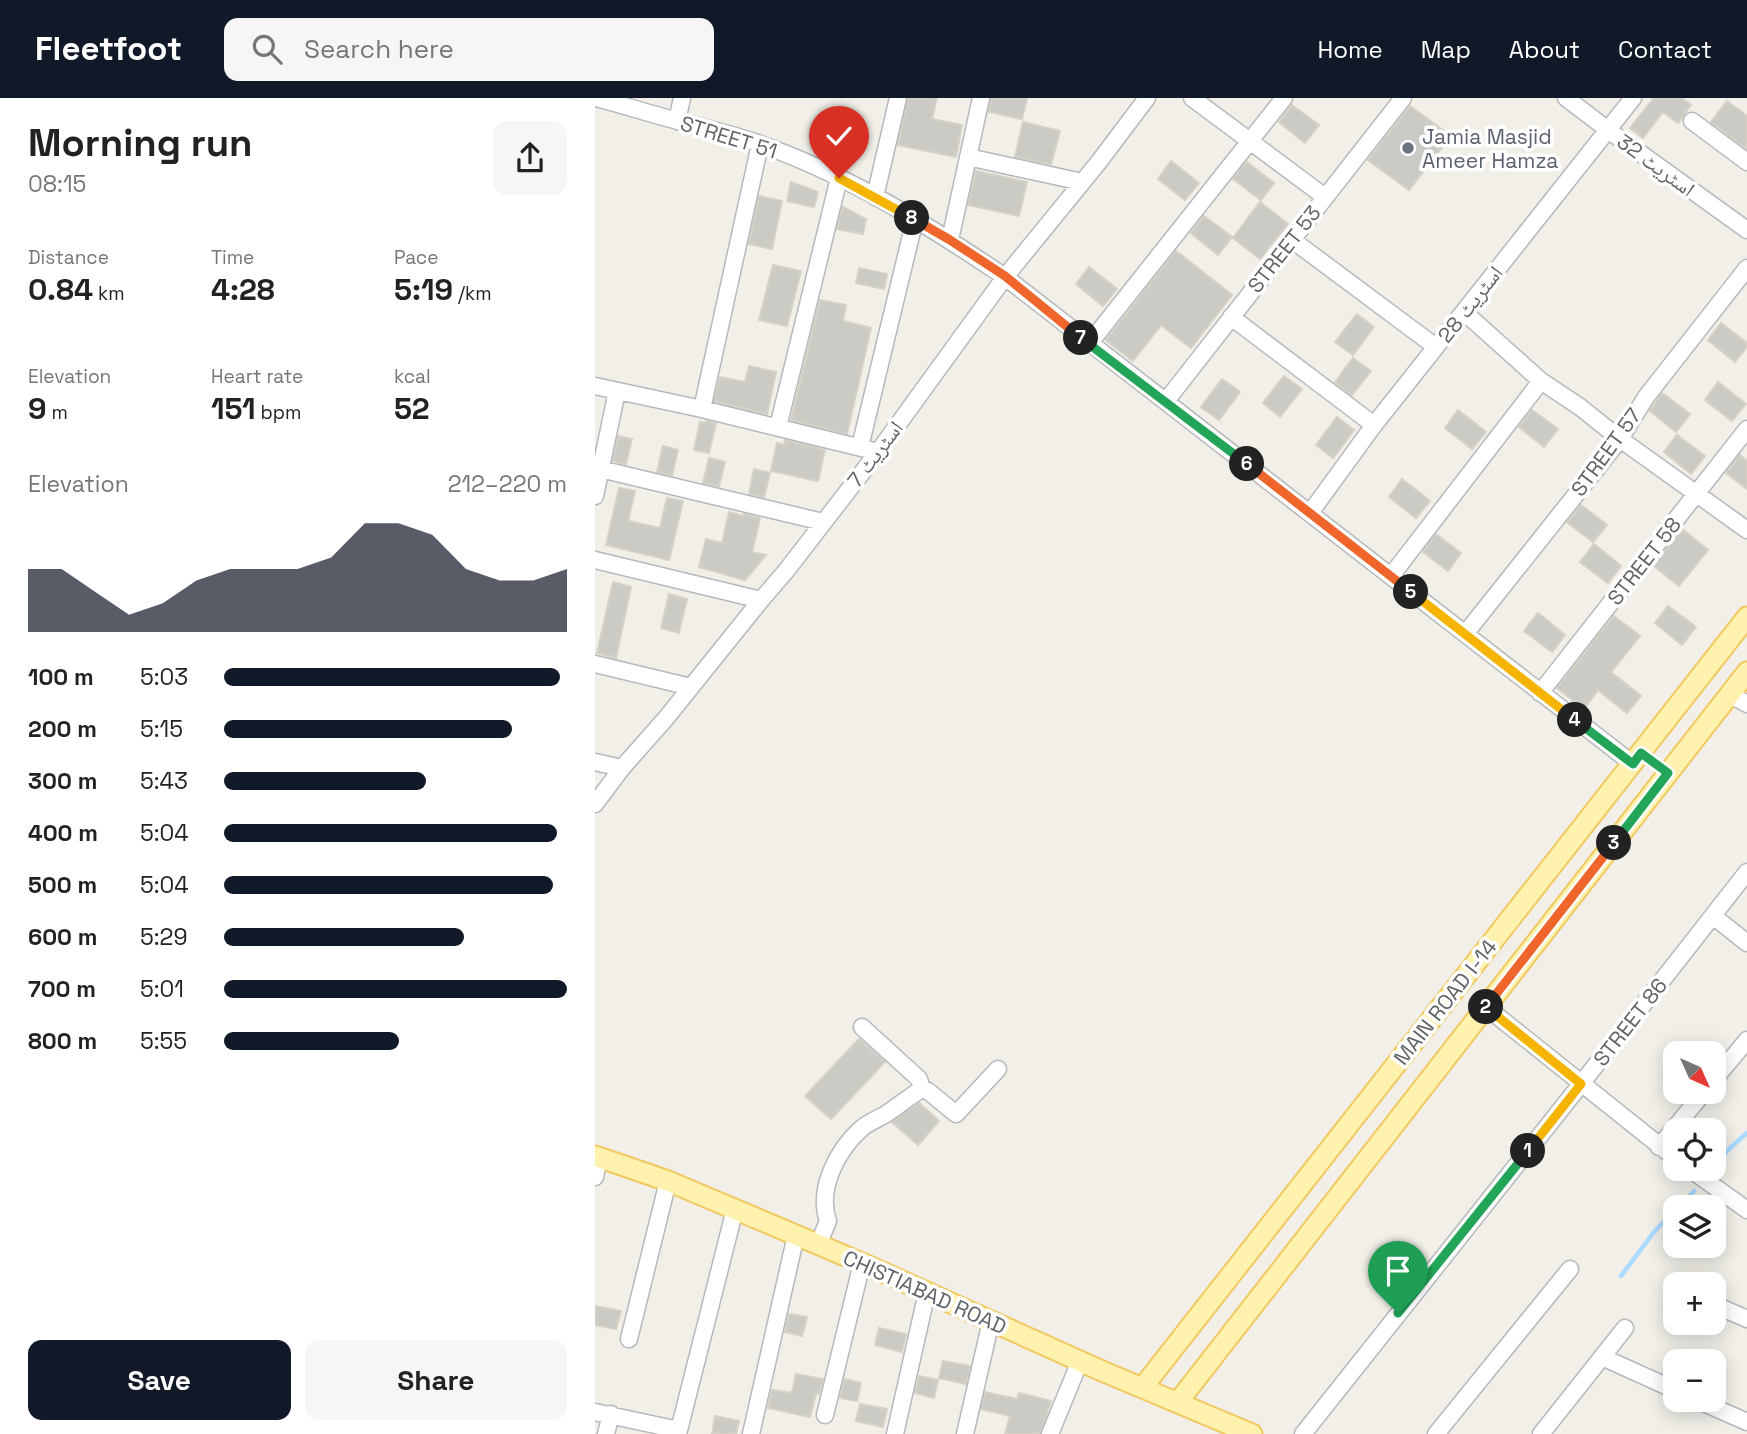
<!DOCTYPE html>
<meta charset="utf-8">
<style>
body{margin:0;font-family:"Space Grotesk","Noto Naskh Arabic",sans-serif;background:#f6f6f6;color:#222;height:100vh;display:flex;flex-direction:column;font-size:26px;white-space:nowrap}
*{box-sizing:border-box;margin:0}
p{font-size:23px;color:#767676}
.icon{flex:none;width:38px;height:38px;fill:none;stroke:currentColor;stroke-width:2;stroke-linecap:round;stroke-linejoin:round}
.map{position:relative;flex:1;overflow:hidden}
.panel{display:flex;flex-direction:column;background:#fff;width:595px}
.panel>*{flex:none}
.needle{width:46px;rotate:135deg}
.tools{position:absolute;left:1068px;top:943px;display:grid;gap:14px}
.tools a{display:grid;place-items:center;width:63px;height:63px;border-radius:14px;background:#fff;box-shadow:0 4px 18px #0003;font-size:35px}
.pin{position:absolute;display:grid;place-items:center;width:60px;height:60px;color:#fff;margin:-72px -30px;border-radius:50% 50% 50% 0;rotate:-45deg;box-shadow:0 0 7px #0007}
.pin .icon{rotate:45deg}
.km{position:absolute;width:35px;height:35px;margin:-18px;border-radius:50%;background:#222;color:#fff;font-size:19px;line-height:35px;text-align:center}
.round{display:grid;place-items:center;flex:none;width:74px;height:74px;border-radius:14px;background:#f6f6f6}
.summary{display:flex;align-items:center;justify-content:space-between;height:119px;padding:0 28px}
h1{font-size:38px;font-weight:800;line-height:52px}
.figures{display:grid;grid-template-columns:repeat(3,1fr);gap:10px;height:119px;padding:7px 28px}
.figures div{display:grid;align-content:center}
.figures b{font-size:30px;font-weight:800}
.figures small{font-size:19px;font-weight:400}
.figures p{font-size:19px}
.chart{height:196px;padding:14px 28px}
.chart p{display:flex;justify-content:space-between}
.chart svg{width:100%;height:126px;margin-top:7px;fill:#111827;opacity:.7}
.button{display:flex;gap:14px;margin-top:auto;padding:14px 28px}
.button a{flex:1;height:80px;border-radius:14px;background:#111827;color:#fff;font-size:28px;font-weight:800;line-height:80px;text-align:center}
.button a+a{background:#f6f6f6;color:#222}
ul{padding:0 28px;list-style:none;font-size:23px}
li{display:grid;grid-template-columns:112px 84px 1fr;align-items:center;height:52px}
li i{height:18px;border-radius:9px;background:#111827}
header{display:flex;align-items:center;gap:42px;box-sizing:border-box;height:98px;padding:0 35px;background:#111827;color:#fff}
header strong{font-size:33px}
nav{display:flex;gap:38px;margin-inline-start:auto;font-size:24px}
.search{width:490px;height:63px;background:#f6f6f6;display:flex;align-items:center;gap:18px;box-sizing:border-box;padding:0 24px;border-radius:14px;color:#767676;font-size:26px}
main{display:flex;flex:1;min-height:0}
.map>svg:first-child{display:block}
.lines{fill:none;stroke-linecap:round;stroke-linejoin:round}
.stream{stroke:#aadaff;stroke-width:4.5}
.building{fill:#cccac5;stroke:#d6d1c6;stroke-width:2}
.minor-casing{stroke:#b5b8bc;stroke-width:19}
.major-casing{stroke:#f2c960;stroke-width:23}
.minor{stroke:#fff;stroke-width:16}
.major{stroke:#fff2af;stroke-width:19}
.split-1-casing{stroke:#fff;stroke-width:14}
.split-2-casing{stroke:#fff;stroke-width:14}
.split-3-casing{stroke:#fff;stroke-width:14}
.split-4-casing{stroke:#fff;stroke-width:14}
.split-5-casing{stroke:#fff;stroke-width:14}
.split-6-casing{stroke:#fff;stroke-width:14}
.split-7-casing{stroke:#fff;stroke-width:14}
.split-8-casing{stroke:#fff;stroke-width:14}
.split-9-casing{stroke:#fff;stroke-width:14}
.split-1{stroke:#22a559;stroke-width:9}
.split-2{stroke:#f5b400;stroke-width:9}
.split-3{stroke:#f0652b;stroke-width:9}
.split-4{stroke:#22a559;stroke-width:9}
.split-5{stroke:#f5b400;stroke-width:9}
.split-6{stroke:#f0652b;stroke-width:9}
.split-7{stroke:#22a559;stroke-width:9}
.split-8{stroke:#f0652b;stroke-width:9}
.split-9{stroke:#f5b400;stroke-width:9}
.worship-dot{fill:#6b7280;stroke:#fff;stroke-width:2.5}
.labels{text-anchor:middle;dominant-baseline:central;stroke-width:7;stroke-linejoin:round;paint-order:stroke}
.worship-label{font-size:21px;fill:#5b616d;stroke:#fff;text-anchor:start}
.street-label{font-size:21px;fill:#5f6368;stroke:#fff}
</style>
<header>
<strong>Fleetfoot</strong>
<div class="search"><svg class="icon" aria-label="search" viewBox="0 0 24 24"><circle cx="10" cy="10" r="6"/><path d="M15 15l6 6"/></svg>Search here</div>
<nav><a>Home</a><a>Map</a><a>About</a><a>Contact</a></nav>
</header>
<main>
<section class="panel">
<div class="summary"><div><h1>Morning run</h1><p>08:15</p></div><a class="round"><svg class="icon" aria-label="share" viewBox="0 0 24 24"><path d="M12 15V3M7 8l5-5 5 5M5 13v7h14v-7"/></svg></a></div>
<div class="figures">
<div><p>Distance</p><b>0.84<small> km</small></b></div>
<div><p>Time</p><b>4:28</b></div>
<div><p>Pace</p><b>5:19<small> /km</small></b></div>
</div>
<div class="figures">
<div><p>Elevation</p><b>9<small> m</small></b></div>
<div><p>Heart rate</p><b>151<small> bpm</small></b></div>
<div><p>kcal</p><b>52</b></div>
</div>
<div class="chart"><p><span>Elevation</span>212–220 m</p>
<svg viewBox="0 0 160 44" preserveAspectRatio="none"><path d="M0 44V22L10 22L20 30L30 38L40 34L50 26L60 22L70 22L80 22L90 18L100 6L110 6L120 10L130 22L140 26L150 26L160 22V44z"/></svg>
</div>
<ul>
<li><b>100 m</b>5:03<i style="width:98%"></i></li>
<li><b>200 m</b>5:15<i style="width:84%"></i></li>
<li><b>300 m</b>5:43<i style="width:59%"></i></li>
<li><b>400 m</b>5:04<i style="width:97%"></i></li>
<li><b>500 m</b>5:04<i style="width:96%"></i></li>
<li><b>600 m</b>5:29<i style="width:70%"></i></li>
<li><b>700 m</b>5:01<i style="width:100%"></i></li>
<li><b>800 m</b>5:55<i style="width:51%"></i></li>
</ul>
<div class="button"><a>Save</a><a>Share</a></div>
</section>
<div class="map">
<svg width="1152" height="1336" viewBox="0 0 1152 1336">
<rect width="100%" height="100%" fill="#f1efe8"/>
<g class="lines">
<path class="stream" d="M 1118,1070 L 1133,1052 L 1152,1035
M 1083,1110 L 1099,1093
M 1026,1178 L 1059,1134 L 1080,1112"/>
</g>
<path class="building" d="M 313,0 L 342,0 L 337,21 L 367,27 L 361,59 L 303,47 Z
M 396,0 L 432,0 L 427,21 L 394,14 Z
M 1059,0 L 1086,0 L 1096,7 L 1083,25 L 1068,14 L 1048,40 L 1035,30 Z
M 1132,3 L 1152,18 L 1152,51 L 1116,24 Z
M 697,7 L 724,27 L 710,45 L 684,24 Z
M 815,8 L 856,38 L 814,92 L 773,62 Z
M 428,24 L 465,33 L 456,66 L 420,59 Z
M 576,63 L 604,85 L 590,102 L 563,81 Z
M 652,64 L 679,85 L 666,102 L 638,81 Z
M 381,73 L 432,84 L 424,118 L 373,107 Z
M 196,84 L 223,94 L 219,109 L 192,103 Z
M 164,98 L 187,103 L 177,151 L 154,146 Z
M 665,104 L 693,126 L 665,161 L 638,140 Z
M 248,109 L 271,121 L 268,136 L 242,131 Z
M 609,118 L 637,139 L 623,157 L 596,135 Z
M 581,153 L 637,197 L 596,250 L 566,227 L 538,263 L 511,242 Z
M 178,167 L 206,173 L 192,228 L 164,222 Z
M 494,169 L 522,191 L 508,208 L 481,186 Z
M 264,170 L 292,176 L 289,191 L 261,185 Z
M 225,202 L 251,207 L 248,223 L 276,230 L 252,336 L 196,322 Z
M 762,216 L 779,229 L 758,257 L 740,244 Z
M 1126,225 L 1152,245 L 1152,249 L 1140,264 L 1113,242 Z
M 758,260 L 776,273 L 757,297 L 740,284 Z
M 154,268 L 181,274 L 172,316 L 119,303 L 125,279 L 150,284 Z
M 689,278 L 707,291 L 685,319 L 668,305 Z
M 627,281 L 645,294 L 624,322 L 606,309 Z
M 1123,284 L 1151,306 L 1137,323 L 1110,302 Z
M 1067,295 L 1095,316 L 1081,334 L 1055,313 Z
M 863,312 L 891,334 L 877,351 L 850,330 Z
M 937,312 L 963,331 L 949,349 L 924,329 Z
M 742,319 L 759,332 L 738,360 L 721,347 Z
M 111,323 L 121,325 L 114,355 L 99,352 L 105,324 L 110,325 Z
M 1082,337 L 1110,358 L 1096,376 L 1069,354 Z
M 23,338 L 37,341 L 31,366 L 18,363 Z
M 190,342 L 230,352 L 223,383 L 176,373 L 182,345 L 189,347 Z
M 68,348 L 83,352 L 77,377 L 62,374 Z
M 1145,357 L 1152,363 L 1152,391 L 1131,375 Z
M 114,360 L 130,364 L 124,388 L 108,385 Z
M 159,371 L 175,375 L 169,399 L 154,396 Z
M 807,381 L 835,403 L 821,420 L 794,399 Z
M 24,390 L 40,393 L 33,423 L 65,430 L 72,400 L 88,403 L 74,462 L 11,447 Z
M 986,407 L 1012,427 L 998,444 L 972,424 Z
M 134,414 L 148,418 L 149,416 L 164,420 L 165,421 L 157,454 L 171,457 L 150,482 L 104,469 L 111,441 L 127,445 Z
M 1087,431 L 1113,452 L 1084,488 L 1058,467 Z
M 841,436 L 866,455 L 853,473 L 828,454 Z
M 999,446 L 1026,468 L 1013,485 L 985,464 Z
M 18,484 L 36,489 L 21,560 L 2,555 Z
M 74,496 L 92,501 L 84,535 L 66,530 Z
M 1073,508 L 1101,529 L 1087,547 L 1060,525 Z
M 943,515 L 970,537 L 957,554 L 929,533 Z
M 1019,518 L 1045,538 L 1016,574 L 1046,598 L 1032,615 L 1003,592 L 989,611 L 962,590 Z
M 264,941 L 290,964 L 236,1021 L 210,998 Z
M 324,1005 L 344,1023 L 323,1047 L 297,1024 Z
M 0,1208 L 26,1213 L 21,1231 L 0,1227 Z
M 194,1216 L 212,1219 L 207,1238 L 190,1234 Z
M 284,1230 L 311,1236 L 307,1254 L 280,1247 Z
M 348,1263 L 375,1268 L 371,1286 L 344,1280 Z
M 201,1276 L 228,1281 L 224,1296 L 221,1295 L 215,1319 L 173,1310 L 177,1292 L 197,1295 Z
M 324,1278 L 343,1282 L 339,1300 L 320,1295 Z
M 249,1281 L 266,1285 L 262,1303 L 245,1300 Z
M 390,1294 L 422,1301 L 424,1295 L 456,1303 L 445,1336 L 410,1336 L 415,1318 L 386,1311 Z
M 265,1306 L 292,1311 L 288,1329 L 261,1323 Z
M 120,1318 L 144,1323 L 141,1336 L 117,1336 Z"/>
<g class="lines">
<g class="minor-casing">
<path id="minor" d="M 1,0 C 28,7 56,16 83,23 C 111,30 139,37 165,46 C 253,77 333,127 410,179 L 1038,666
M 597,0 L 730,99
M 971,0 L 1013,32 L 1152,132
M 82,23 L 87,0
M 1097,23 L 1152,64
M 373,59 L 487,84
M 280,99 L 303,0
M 696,141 L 841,249
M 355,142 L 386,0
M 869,214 L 946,283 L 985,309 L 1025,341 L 1152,432
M 636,219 L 779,327
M 494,246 L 689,0
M 0,288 L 107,311 L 283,354
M 571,303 L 808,0
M 107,311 L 165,46
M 183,329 L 244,80
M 265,349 L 320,121
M 5,371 L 228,424
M 0,398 L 22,293
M 715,415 L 779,327 L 1038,0
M 0,462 L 166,502
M 796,478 L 946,283
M 870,536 L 1025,341 L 1051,299 L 1152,170
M 0,566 L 96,589
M 945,595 L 1152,331
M 1134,596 L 1152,606
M 0,664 L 27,670
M 0,706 L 27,670 L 72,619 L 166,502 L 191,473 L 283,354 L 410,179 L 503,65 L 552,0
M 1118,818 L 1152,845
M 891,909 L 1080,1060
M 267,929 L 324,981 L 327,991
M 1118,983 L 1152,942
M 1064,1049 L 1109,994
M 1095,1071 L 1152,1112
M 0,1079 L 4,1059
M 223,1147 L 233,1123 C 222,1091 242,1052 267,1030 C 274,1024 283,1021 291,1016 C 303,1008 314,999 327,991 L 333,993 L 361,1016 L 403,971
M 1118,1206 L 1152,1221
M 34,1241 L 73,1083
M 1007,1259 L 1080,1292
M 1102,1302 L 1152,1324
M 0,1314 L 84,1332
M 230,1317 L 267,1165
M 11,1336 L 16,1316
M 83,1336 L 140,1111
M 156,1336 L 201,1137
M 300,1336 L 332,1194
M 370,1336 L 396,1223
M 455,1336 L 485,1263
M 708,1336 L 986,986 L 1152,774
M 841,1336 L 975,1171
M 946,1336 L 1030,1230"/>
</g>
<g class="major-casing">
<path id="major" d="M 0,1058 L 73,1083 L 267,1165 L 507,1273 L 657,1336
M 548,1289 L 1152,519
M 583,1304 L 1152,574"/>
</g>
<use href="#minor" class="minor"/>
<use href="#major" class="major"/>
</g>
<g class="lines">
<g class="split-1-casing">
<path id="split-1" d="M 803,1215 L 933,1053"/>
</g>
<g class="split-2-casing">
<path id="split-2" d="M 891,909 L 986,986 L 933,1053"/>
</g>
<g class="split-3-casing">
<path id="split-3" d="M 891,909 L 1019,745"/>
</g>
<g class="split-4-casing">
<path id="split-4" d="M 980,622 L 1038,666 L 1046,655 L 1073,675 L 1019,745"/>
</g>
<g class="split-5-casing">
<path id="split-5" d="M 816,494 L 980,622"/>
</g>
<g class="split-6-casing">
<path id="split-6" d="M 652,366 L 816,494"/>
</g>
<g class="split-7-casing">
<path id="split-7" d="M 486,240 L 652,366"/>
</g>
<g class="split-8-casing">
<path id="split-8" d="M 317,120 L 355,142 L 410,178 L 486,240"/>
</g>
<g class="split-9-casing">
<path id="split-9" d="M 244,80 L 317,120"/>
</g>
<use href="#split-1" class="split-1"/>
<use href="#split-2" class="split-2"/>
<use href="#split-3" class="split-3"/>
<use href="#split-4" class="split-4"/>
<use href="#split-5" class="split-5"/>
<use href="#split-6" class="split-6"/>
<use href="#split-7" class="split-7"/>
<use href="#split-8" class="split-8"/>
<use href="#split-9" class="split-9"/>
</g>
<circle class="worship-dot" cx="813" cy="50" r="7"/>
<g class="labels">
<g class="worship-label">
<text x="827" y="38">Jamia Masjid<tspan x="827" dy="24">Ameer Hamza</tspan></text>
</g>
<g class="street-label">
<text transform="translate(134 39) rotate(17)">STREET 51</text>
<text transform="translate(1061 67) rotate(36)">اسٹریٹ 32</text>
<text transform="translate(689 151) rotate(-52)">STREET 53</text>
<text transform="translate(875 206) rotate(-52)">اسٹریٹ 28</text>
<text transform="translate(1011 354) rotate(-54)">STREET 57</text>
<text transform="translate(280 356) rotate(-53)">اسٹریٹ 7</text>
<text transform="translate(1049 463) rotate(-52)">STREET 58</text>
<text transform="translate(850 904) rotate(-52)">MAIN ROAD I-14</text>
<text transform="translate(1035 924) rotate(-52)">STREET 86</text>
<text transform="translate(330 1194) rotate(24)">CHISTIABAD ROAD</text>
</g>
</g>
</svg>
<div class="tools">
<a><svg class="needle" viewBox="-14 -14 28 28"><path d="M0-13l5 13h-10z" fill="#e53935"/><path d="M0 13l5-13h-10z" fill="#767676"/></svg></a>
<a><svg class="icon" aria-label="locate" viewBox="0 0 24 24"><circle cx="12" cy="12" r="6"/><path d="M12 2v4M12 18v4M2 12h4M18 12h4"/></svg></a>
<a><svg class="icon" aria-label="layers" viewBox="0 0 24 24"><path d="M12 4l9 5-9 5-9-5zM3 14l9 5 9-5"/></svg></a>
<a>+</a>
<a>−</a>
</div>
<div class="pin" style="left:803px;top:1215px;background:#1e9e55"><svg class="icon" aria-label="arrive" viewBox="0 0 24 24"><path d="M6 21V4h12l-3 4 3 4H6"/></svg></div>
<div class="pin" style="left:244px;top:80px;background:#d93025"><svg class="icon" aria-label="check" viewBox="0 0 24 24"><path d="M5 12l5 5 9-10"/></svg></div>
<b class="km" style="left:933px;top:1053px">1</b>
<b class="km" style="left:891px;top:909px">2</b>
<b class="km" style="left:1019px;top:745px">3</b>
<b class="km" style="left:980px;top:622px">4</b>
<b class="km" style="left:816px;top:494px">5</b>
<b class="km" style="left:652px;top:366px">6</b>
<b class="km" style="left:486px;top:240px">7</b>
<b class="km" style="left:317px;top:120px">8</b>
</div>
</main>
